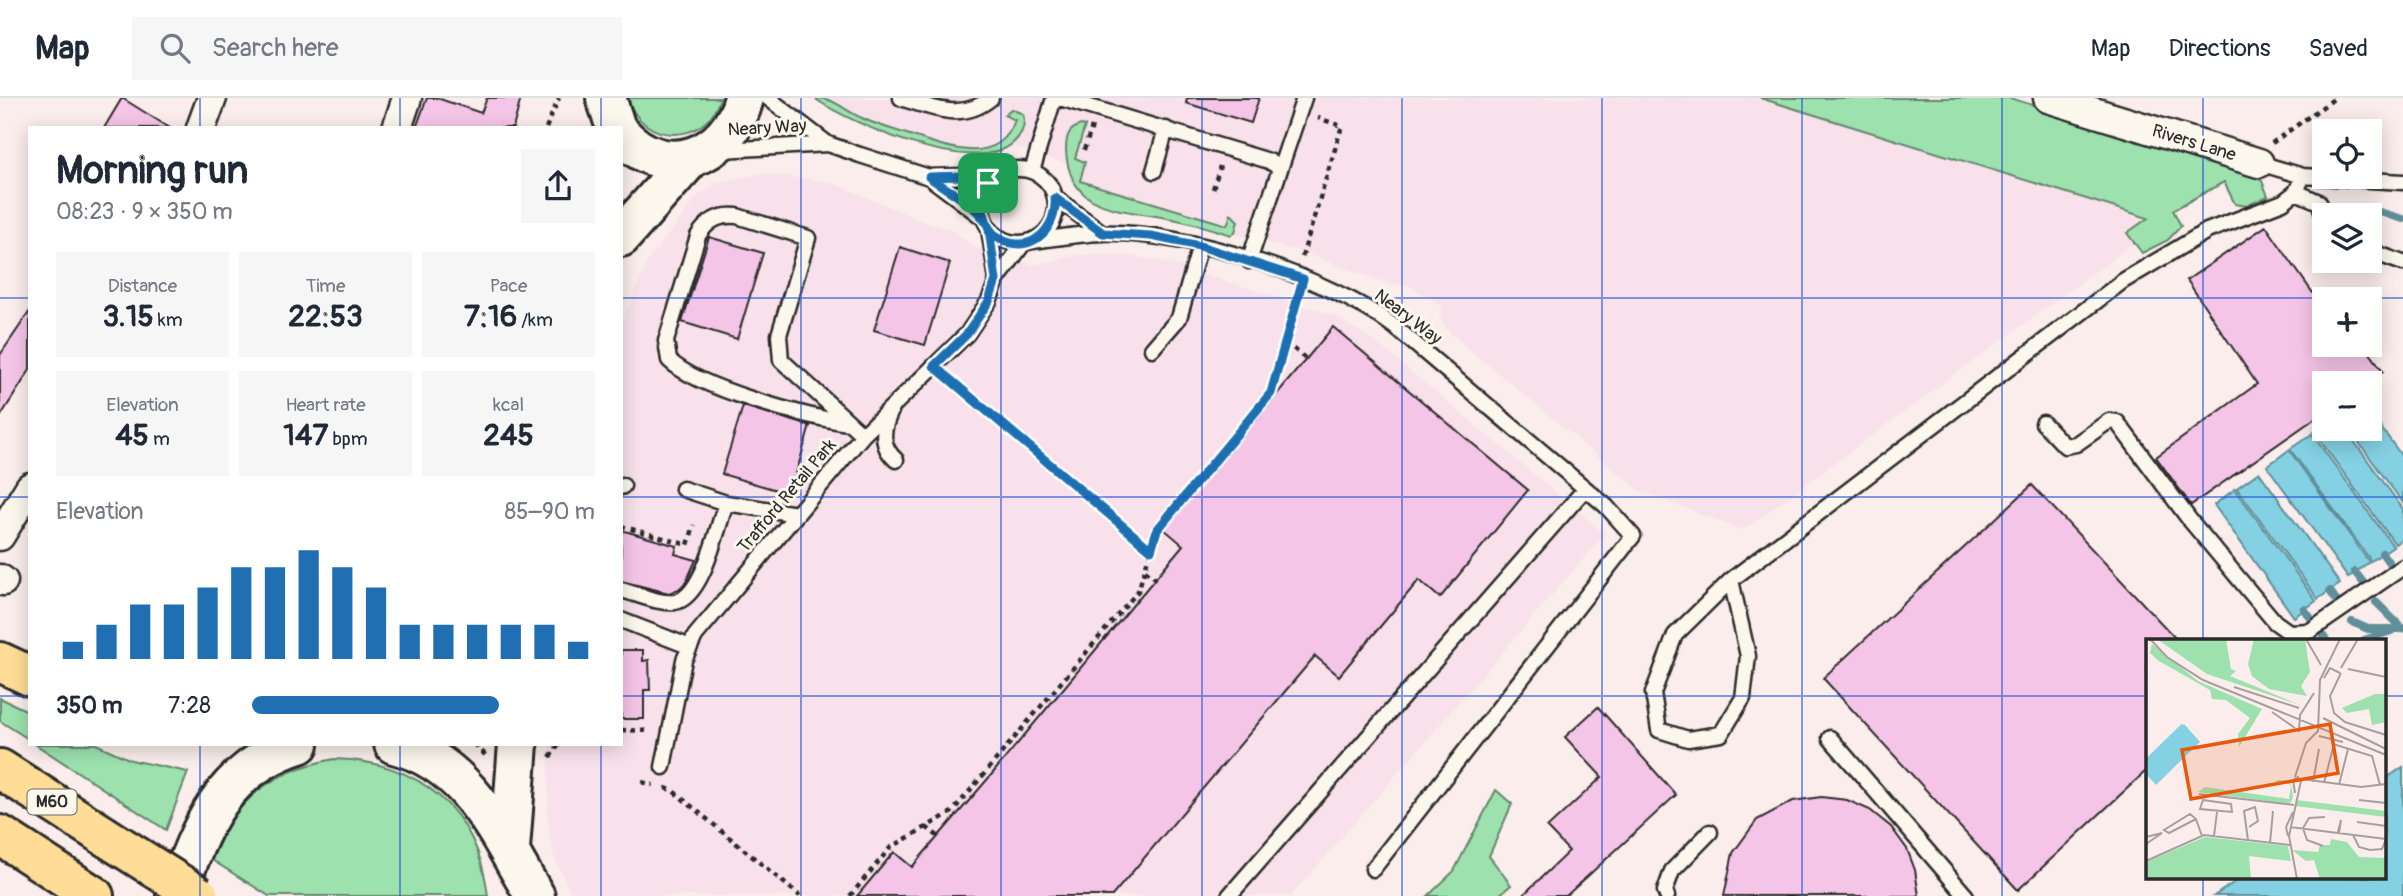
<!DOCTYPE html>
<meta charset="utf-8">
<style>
body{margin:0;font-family:Pangolin,sans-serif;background:#f6f6f7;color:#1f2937;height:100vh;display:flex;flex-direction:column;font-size:26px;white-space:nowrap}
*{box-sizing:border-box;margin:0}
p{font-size:23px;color:#747a83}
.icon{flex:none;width:38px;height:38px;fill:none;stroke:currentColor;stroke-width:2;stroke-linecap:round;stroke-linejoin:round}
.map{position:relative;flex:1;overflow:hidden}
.side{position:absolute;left:28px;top:28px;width:595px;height:620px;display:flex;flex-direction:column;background:#fff;border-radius:0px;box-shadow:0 4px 18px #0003}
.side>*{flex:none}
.controls{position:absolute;left:2312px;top:21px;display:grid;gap:14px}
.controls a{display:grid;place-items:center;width:70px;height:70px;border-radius:0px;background:#fff;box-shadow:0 4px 18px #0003;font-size:35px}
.pin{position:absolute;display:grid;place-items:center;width:60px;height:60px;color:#fff;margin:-30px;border-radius:14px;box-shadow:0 4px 10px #0006}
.round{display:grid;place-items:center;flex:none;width:74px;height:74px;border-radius:0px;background:#f6f6f7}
.headline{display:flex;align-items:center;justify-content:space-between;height:119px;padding:0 28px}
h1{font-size:38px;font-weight:700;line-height:52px}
.figures{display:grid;grid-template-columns:repeat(3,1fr);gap:10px;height:119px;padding:7px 28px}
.figures div{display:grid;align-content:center;border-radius:0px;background:#f6f6f7;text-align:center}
.figures b{font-size:30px;font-weight:700}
.figures small{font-size:19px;font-weight:400}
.figures p{font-size:19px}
.chart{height:196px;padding:14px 28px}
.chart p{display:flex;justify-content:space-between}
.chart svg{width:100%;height:126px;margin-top:7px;stroke:#1f6fb2;stroke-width:6}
ul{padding:0 28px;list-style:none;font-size:23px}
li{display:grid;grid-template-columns:112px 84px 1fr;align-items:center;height:52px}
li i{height:18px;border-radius:9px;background:#1f6fb2}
header{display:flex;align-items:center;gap:42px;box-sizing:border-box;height:98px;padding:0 35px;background:#fff;border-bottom:2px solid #e0e1e3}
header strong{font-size:33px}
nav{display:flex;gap:38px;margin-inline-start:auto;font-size:24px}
.search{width:490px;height:63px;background:#f6f6f7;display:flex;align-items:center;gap:18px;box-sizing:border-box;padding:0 24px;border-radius:0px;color:#747a83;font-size:26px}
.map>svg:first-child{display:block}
.built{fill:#f8e1ea}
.green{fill:#9ce1ae;stroke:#64866c;stroke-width:2}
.water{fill:#84d1e3;stroke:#608f99;stroke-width:2}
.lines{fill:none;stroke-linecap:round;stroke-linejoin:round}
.stream{stroke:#608f99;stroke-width:8}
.building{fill:#f5c5e7;stroke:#2b2b2b;stroke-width:2}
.service-casing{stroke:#2b2b2b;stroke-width:19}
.minor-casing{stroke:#2b2b2b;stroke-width:33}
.secondary-casing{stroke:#2b2b2b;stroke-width:44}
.motorway-casing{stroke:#2b2b2b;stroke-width:44}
.path{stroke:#2b2b2b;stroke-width:4.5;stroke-dasharray:5 5;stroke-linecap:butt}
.service{stroke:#fbf7ec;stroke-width:14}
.minor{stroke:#fbf7ec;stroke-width:28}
.secondary{stroke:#fbf7ec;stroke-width:38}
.motorway{stroke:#ffdd96;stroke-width:38}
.motorway-bridge-casing{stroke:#2b2b2b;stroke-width:44;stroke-linecap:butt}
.motorway-bridge{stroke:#ffdd96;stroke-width:38}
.route-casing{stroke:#fff;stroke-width:14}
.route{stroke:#1f6fb2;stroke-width:9}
.grid{fill:none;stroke:#1d4ed8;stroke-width:2;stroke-opacity:0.55}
.labels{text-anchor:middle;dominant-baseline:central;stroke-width:6;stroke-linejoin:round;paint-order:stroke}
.shield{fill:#fbf7ec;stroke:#696865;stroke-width:2}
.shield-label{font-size:16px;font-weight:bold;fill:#2b2b2b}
.street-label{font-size:18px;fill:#2b2b2b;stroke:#fbf7ec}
.inset-river{fill:none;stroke:#84d1e3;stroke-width:3.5}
.inset-road{fill:none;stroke:#a79f9e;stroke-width:2}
.view{fill:#e8590c;fill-opacity:0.15;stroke:#e8590c;stroke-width:3.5}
.inset-edge{fill:none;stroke:#2b2b2b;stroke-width:3.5}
</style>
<header>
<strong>Map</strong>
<div class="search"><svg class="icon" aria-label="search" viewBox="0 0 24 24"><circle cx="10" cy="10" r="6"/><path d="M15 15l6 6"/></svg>Search here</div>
<nav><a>Map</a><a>Directions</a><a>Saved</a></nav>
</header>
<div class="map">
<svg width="2403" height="798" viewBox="0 0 2403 798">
<rect width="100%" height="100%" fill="#faedeb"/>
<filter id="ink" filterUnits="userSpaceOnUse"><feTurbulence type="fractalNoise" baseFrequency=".0143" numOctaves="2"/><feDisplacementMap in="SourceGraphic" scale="14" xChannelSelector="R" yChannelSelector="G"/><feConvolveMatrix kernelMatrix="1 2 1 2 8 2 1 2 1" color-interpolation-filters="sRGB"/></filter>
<g filter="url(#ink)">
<path class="built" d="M 819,0 L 1760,0 L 2149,121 L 2128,134 L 2134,145 L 1743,432 L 1640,393 L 1451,236 L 1440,221 L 1442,208 L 1407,186 L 1392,187 L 1299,153 L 1156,116 L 1080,86 L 1066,65 L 1010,48 L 991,55 L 949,54 L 860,24 Z
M 763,75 L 833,85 L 922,123 L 954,133 L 971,148 L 1033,167 L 1080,157 L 1131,158 L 1167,165 L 1334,217 L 1378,246 L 1605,436 L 1291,798 L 572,798 L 553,756 L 548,719 L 549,646 L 621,646 L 621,226 L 648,163 L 697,99 L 715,86 Z"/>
<path class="green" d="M 628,0 L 720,0 C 707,48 641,48 628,0 Z
M 814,0 C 836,0 843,12 862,20 C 878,28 896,32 913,38 C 948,50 999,69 1015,22 L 1004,17 L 1011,11 L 1023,16 C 1026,27 1022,37 1013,45 C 974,80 851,26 814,0 Z
M 1760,0 L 2010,0 L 2246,74 L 2262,83 L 2268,98 L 2247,108 L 2235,106 L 2224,84 L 2173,112 L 2181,128 L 2168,142 L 2142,155 L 2127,135 L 2148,120 Z
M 1081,27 L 1085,28 L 1075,60 L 1085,64 L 1080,83 L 1227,127 L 1231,116 L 1238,123 L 1235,134 L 1231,137 C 1208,129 1185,123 1162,119 C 1118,111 1069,113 1066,52 C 1066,39 1068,31 1081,27 Z
M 0,600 L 30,614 L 30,642 L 0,623 Z
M 35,646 L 96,646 L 131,662 L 188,674 L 166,732 Z
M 334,661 C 419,663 478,712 488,798 L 269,798 L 212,762 C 234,701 271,673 334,661 Z
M 1496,692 L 1512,706 L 1489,758 L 1511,787 L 1498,798 L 1428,798 L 1454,773 Z"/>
<path class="water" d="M 2370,314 L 2403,360 L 2403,405 L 2349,331 L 2370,331 Z
M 2324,327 L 2324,331 L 2345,331 L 2403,411 L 2403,440 L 2395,446 L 2314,334 Z
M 2312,336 L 2393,448 L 2371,463 L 2290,351 Z
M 2289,352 L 2369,464 L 2348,480 L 2267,368 Z
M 2259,374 L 2340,486 L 2318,501 L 2237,390 Z
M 2235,391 L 2316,503 L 2294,519 L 2214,407 Z
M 2403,669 L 2403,798 L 2214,798 L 2242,779 L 2384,779 L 2384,682 Z"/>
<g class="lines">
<path class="stream" d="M 2366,110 L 2403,121
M 2382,455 L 2389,465
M 2355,474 L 2362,483
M 2330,493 L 2336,502
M 2376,504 L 2403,531
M 2304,511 L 2310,519
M 2352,524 L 2368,531 L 2403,531
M 2324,539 L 2326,542
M 2364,542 L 2391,533"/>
</g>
<path class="building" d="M 122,0 L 170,30 L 104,30 Z
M 427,0 L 437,0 L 481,15 L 487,0 L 521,0 L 513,30 L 416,30 Z
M 1187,0 L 1259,0 L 1251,25 L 1186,5 Z
M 2266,128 L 2324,211 L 2324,247 L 2364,247 L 2383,273 L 2365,285 L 2324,285 L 2324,314 L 2191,407 L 2156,359 L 2257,286 L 2187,182 Z
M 709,139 L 763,155 L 737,241 L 682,224 Z
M 900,149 L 950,165 L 925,247 L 874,232 Z
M 30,213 L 30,272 L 0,319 L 0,257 Z
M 1333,229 L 1528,392 L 1440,500 L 1419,482 L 1339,578 L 1315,558 L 1112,798 L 857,798 L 894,754 L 912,769 L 992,676 L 1183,447 L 1164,431 Z
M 743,308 L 810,328 L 790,396 L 722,376 Z
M 2032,387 L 2177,542 L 2147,542 L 2147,672 L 2018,792 L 1823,580 Z
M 621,432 L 677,448 L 675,456 L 696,462 L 686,484 L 679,491 L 669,495 L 621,483 Z
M 621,552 L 643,552 L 643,563 L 649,562 L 650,592 L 644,592 L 644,621 L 621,621 Z
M 1598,609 L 1676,697 L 1566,798 L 1522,798 L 1569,753 L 1547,730 L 1602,679 L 1565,639 Z
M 1821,699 L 1847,702 L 1870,712 L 1891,729 L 1907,751 L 1915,772 L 1919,798 L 1724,798 L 1733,755 L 1757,722 L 1793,703 Z"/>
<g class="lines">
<g class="service-casing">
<path id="service" d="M 768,0 L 828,46 L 860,57 L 929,79 L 997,77
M 901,0 C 933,10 962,24 991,0
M 1060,0 L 1269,63 L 1280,70
M 721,52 L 828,46
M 2259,65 L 2303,78 L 2403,84
M982 108a37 37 0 1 1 74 0a37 37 0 1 1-74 0Z
M 1032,73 L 1054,0
M 1154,73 L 1166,31
M 929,79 L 982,119
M 2296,94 L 2319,104 L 2324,118
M 1056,100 L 1103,135
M 989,131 L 997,182
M 1033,143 C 1056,140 1079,136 1102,135 C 1184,132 1331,180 1395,229 L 1606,408 L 1633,438 L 1373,771
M 2370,153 L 2403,165
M 1249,163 L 1304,0
M 1152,251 L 1179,220 L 1200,148
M 891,313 C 882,331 880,348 896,362
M 849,325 C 808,320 697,290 669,262 L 666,243 L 698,138 C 707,123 719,116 737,118 L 808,140 L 779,237 L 781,262 L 863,337
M 2043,325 L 2065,348 L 2076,346 L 2109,323 L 2117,324 L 2189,421 L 2275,524 L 2289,534 L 2310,533 L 2403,469
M 621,389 L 623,388
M 683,391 L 726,405 L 797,416
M 1731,482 L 1748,558 L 1743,600 L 1721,636 L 1688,641 L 1659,632 L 1653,595 L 1675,537 L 1731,482 L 2123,183 L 2207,133 L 2283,104 L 2296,94 L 2303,78
M 621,492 C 638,496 658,506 675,504 C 703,499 717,430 726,405
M 621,522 L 688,548
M 1830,640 L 1966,798
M 663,669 L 684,562 L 695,538 L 863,337 L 967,236 L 989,203 L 997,182 L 1023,146
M 1229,798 L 1585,391
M 1667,798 L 1665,793 L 1672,773 L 1710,734"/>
</g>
<g class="minor-casing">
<path id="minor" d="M 2048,0 L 2259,65
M 201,30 L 212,0
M 397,30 L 407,0
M 0,438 L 30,389
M 0,481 L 3,483"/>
</g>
<g class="secondary-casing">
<path id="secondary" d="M 606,0 L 616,30
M 621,36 C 665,85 729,59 744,0
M 621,139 L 691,60
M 394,646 C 471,666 498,738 535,798
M 510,751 L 518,646
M 176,798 C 200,728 223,670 299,646"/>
</g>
<g class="motorway-casing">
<path id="motorway" d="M 0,564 L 30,578
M 0,671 L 103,737
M 0,737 L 94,798"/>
</g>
<path class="path" d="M 546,30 L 559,0
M 2272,45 L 2335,0
M 1084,52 L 1092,29
M 1213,91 L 1220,68
M 1302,159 L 1342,28 L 1318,20
M 1286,244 L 1307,262
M 947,282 L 1151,452
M 621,428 L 688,447 L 694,427
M 1145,472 L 1155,480
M 621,632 L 651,633
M 475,646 L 486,658
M 550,659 L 559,646
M 642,684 L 653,687
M 665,690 L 672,692 L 800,798
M 926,729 L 939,739
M 850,798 L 890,750 L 952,714 L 1138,493 L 1157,432 L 1271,295 L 1299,198"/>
<use href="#service" class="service"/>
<use href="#minor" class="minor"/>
<use href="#secondary" class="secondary"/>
<use href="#motorway" class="motorway"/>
<g class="motorway-bridge-casing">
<path id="motorway-bridge" d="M 103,737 L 199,798"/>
</g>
<use href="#motorway-bridge" class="motorway-bridge"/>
</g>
</g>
<g class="lines" filter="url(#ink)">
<g class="route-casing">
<path id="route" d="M 988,85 L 981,107 L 989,131 L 996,182 L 989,203 L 967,236 L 934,268 L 1151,452 L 1157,432 L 1271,295 L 1303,181 L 1200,148 L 1151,138 L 1103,135 L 1055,100 C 1058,130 1030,159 999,140 C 990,135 988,126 982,119 C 970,103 945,91 929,79 L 997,77 L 988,85"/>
</g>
<use href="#route" class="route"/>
</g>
<path class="grid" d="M 200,0 L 200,30M 400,0 L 400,30M 601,0 L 601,30M 801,0 L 801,798M 1001,0 L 1001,798M 1202,0 L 1202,798M 1402,0 L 1402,798M 1602,0 L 1602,798M 1802,0 L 1802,798M 2002,0 L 2002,798M 2203,0 L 2203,542M 0,200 L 30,200M 621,200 L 2403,200M 0,399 L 30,399M 621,399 L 2403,399M 0,598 L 30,598M 621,598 L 2148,598M 2384,598 L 2403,598M 200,646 L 200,798M 400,646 L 400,798M 601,646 L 601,798M 2203,779 L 2203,798"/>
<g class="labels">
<rect class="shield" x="27.5" y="691.5" width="49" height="25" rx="5"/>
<g class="shield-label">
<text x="52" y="704">M60</text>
</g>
<g class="street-label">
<text transform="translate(767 30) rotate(-3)">Neary Way</text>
<text transform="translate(2194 45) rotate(17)">Rivers Lane</text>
<text transform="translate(1408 219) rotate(37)">Neary Way</text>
<text transform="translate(787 398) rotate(-50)">Trafford Retail Park</text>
</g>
</g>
<g transform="translate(2146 541)">
<rect width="240" height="240" fill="#faedeb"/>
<path d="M 11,0 L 80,0 L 85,30 L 90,32 L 84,37 L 154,66 L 61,35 ZM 108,0 L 159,0 L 164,33 L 155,47 L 161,57 L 123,50 L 106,37 L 102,25 ZM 6,5 L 52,42 L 116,70 L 93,108 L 92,95 L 104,79 L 80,61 L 66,60 L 64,51 L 13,22 L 4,14 ZM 229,55 L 240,55 L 240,83 L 226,86 L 223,70 L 201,74 L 196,69 ZM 131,141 L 134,141 L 141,142 L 145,146 L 147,157 L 145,164 L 145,161 L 144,165 L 52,153 L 59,148 L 143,160 L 145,147 L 139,142 L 129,144 ZM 150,161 L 240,172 L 240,178 L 149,167 ZM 59,198 L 142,207 L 145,222 L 103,217 L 105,240 L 0,240 L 0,223 ZM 185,200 L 201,203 L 213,218 L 240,219 L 240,240 L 174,240 L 168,221 L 160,222 L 146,211 L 172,213 L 174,206 L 184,206 Z" fill="#9ce1ae"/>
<path d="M 38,85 L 54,103 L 10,146 L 0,135 L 0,122 Z" fill="#84d1e3"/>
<path class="inset-river" d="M 0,122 L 37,86"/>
<path class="inset-road" d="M 4,0 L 21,18 L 57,41 L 240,116M 160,0 L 175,26M 195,29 L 212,0M 202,30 L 240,38M 195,34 L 184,57 L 188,74 L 199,83 L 240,96M 178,39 L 184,29 L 194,34M 88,48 L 153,69M 126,73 L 149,89M 177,79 L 240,110M 153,93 L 154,76 L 168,54M 173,97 L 197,103M 187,105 L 226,117 L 234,146M 149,138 L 160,104 L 172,92 L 174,41 L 194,0M 156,140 L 215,148 L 240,145M 167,143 L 173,110M 178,144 L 188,105M 193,146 L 202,110M 149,154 L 147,141 L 152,138 L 155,142 L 143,197 L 151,240M 53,155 L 148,166M 57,161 L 85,165 L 86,173 L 54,170 ZM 213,161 L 240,164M 50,180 L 23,194 L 18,191 L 44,175 L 50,180 L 51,183 L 56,197M 211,183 L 240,187M 144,188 L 240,200M 192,193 L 195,181 L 193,194M 207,196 L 213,208 L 224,211 L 236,210 L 240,200M 68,197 L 71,173M 142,197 L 140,188 L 147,173M 0,198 L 16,194 L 0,205M 102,201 L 98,172 L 109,168 L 112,182 L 103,188M 124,204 L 127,172M 177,207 L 161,201 L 157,189 L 163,179 L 179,178M 0,222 L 58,196 L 144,206"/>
<path class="view" d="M 184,85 L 192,134 L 45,160 L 36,111 Z"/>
<rect width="240" height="240" class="inset-edge"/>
</g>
</svg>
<div class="controls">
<a><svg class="icon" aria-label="locate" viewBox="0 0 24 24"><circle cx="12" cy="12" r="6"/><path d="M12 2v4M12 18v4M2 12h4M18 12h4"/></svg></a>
<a><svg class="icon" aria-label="layers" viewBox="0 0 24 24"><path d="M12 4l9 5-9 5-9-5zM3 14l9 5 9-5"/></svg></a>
<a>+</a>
<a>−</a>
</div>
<div class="pin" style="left:988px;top:85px;background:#1e9e55"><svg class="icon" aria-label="arrive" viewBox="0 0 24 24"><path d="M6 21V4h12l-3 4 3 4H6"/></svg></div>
<section class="side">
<div class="headline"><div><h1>Morning run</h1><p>08:23 · 9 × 350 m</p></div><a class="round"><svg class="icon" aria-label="share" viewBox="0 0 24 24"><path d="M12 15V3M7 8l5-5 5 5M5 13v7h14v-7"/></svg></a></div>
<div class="figures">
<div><p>Distance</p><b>3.15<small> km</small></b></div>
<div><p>Time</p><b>22:53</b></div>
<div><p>Pace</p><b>7:16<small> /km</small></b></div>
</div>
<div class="figures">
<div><p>Elevation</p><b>45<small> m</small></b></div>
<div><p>Heart rate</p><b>147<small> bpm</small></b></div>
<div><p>kcal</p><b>245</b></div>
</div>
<div class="chart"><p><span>Elevation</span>85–90 m</p>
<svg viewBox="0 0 160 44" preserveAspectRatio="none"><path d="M5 44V38M15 44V32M25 44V25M35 44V25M45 44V19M55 44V12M65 44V12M75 44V6M85 44V12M95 44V19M105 44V32M115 44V32M125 44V32M135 44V32M145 44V32M155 44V38"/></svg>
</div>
<ul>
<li><b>350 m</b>7:28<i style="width:72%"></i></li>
</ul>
</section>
</div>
